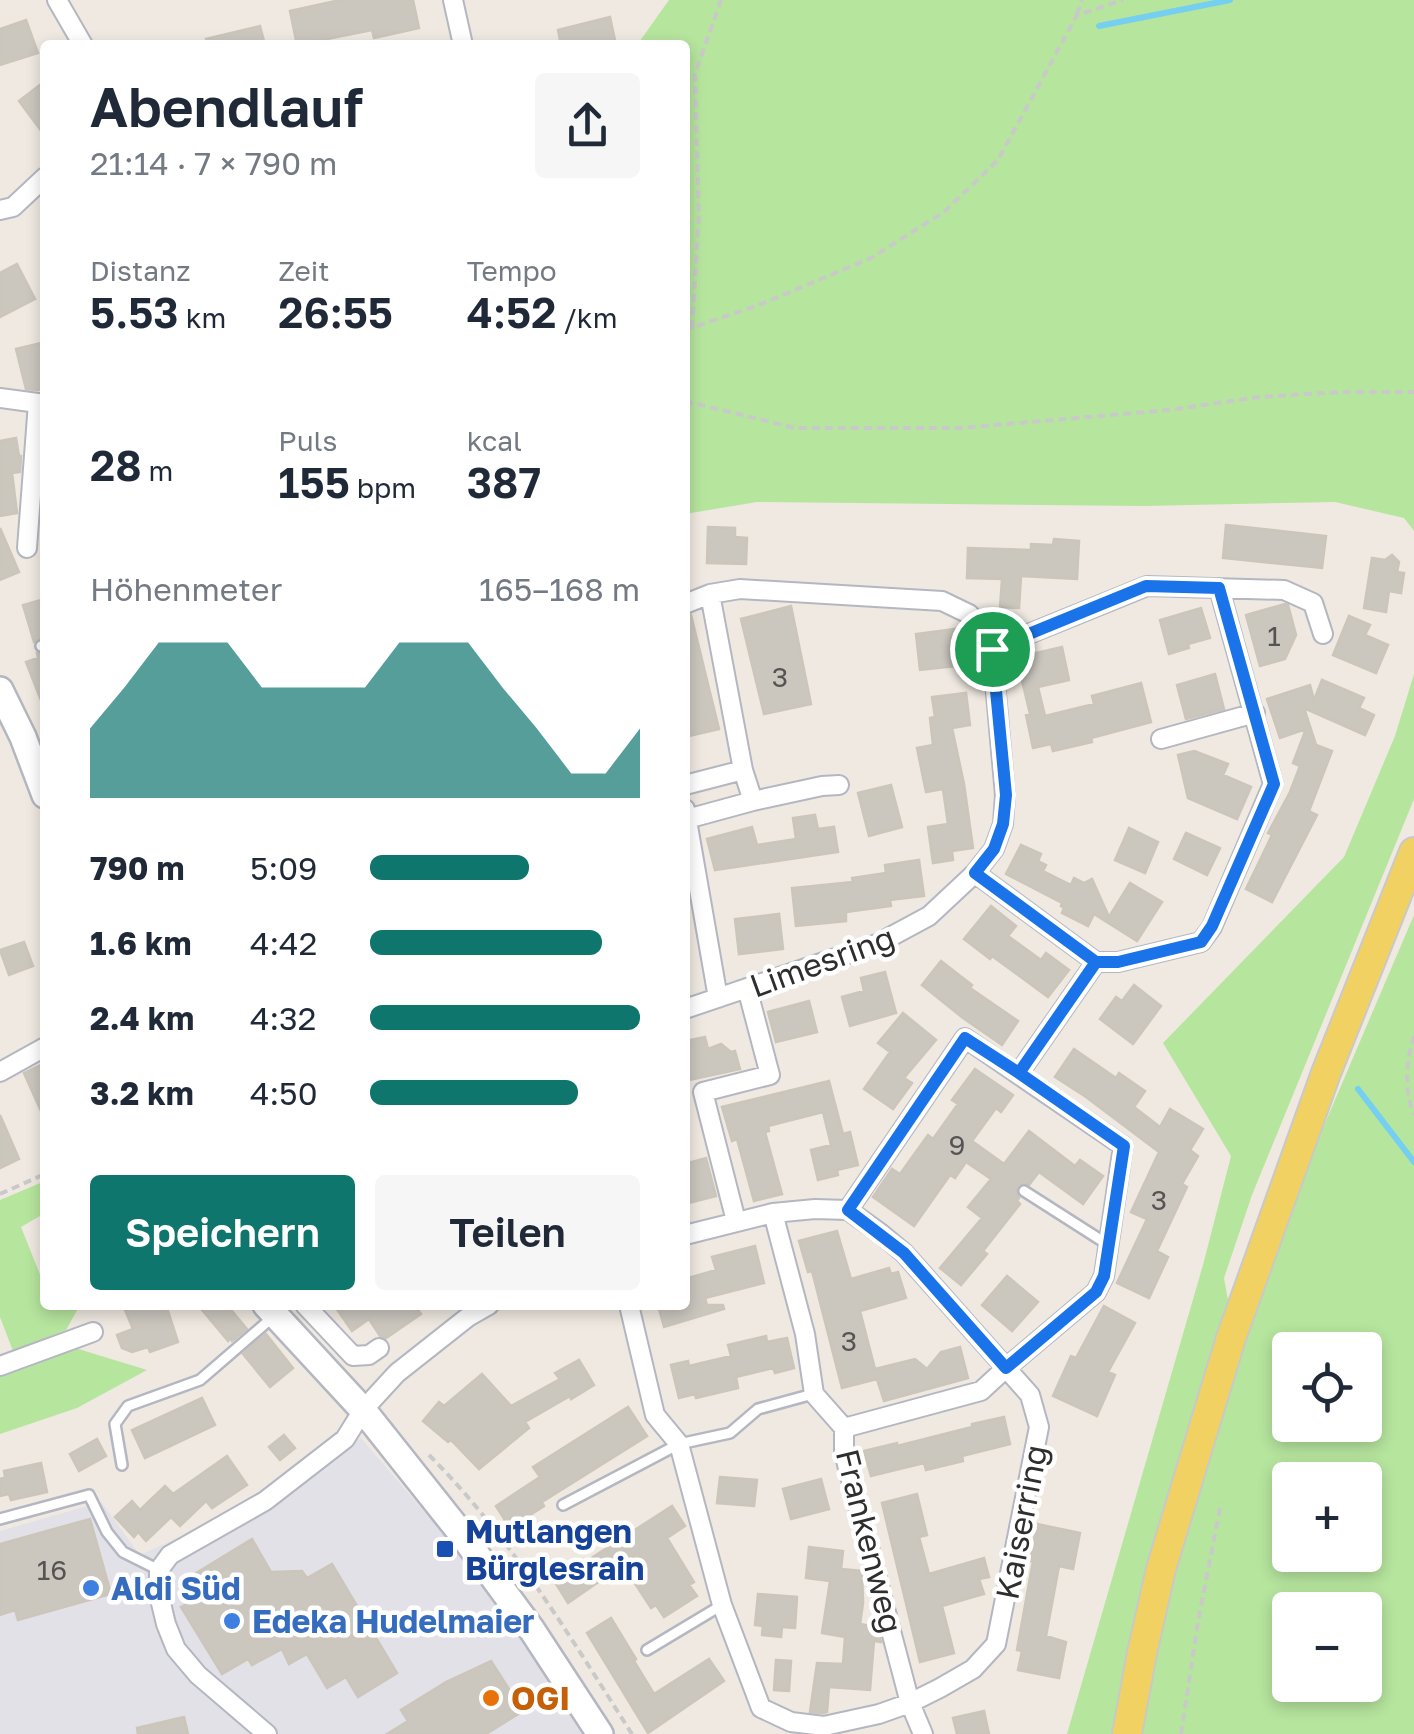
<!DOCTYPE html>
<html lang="de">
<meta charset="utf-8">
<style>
body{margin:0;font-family:"Golos Text",sans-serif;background:#f6f6f7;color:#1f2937;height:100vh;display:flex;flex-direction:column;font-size:38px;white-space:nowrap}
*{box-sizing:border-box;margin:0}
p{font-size:32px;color:#747a83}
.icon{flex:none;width:55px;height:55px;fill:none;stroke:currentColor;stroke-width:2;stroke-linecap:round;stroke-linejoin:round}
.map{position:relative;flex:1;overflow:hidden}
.side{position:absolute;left:40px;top:40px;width:650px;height:1270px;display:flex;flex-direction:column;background:#fff;border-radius:10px;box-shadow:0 5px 15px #0003}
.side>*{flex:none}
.fabs{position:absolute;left:1272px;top:1332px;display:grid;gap:20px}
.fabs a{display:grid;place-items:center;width:110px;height:110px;border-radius:10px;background:#fff;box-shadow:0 5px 15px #0003;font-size:50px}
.pin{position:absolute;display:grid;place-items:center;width:85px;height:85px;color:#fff;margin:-42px;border:5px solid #fff;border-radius:50%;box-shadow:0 2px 10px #0007}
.round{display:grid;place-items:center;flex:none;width:105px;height:105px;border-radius:10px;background:#f6f6f7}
.head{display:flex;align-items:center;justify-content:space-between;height:170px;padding:0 50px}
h1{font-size:55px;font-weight:600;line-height:75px}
.metrics{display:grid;grid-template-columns:repeat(3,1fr);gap:15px;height:170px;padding:10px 50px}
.metrics div{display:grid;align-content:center}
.metrics b{font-size:42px;font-weight:600}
.metrics small{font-size:28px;font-weight:400}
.metrics p{font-size:28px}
.chart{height:280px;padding:20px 50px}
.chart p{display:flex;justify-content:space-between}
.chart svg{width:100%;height:180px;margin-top:10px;fill:#0f766e;opacity:.7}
.primary-button{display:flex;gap:20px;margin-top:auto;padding:20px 50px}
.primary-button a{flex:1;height:115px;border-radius:10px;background:#0f766e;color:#fff;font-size:40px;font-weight:600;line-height:115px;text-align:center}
.primary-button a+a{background:#f6f6f7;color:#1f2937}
ul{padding:0 50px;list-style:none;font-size:32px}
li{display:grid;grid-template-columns:160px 120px 1fr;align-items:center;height:75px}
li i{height:25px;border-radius:12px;background:#0f766e}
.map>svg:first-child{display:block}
.industrial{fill:#e3e1e8}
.green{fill:#b6e59e;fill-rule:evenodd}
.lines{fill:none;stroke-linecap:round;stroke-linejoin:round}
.stream{stroke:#75cff0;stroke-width:6}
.building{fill:#cbc7bf;stroke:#cbc5ba;stroke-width:2.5}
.lane-casing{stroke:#b4b7c1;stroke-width:14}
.street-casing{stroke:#b4b7c1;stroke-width:22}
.secondary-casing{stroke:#b4b7c1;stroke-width:30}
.primary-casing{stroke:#c9c9c9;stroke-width:32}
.path{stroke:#c9c9c9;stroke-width:4;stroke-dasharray:8 5;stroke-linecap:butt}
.lane{stroke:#fff;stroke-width:9}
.street{stroke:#fff;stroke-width:18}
.secondary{stroke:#fff;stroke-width:25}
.primary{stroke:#f2d163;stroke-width:28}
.route-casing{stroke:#fff;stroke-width:20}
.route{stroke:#1a73e8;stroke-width:12}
.transit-dot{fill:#1a4fb4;stroke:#fff;stroke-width:4}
.shop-dot{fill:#3f7fe0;stroke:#fff;stroke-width:4}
.food-dot{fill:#e8710a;stroke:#fff;stroke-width:4}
.labels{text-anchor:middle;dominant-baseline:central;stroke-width:9;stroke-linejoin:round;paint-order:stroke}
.number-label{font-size:28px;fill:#555452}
.street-label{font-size:32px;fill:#2e2e2e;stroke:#fff}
.transit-label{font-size:32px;font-weight:bold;fill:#164399;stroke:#fff;text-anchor:start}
.shop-label{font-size:32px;font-weight:bold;fill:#366cbe;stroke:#fff;text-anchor:start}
.food-label{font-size:32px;font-weight:bold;fill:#c56008;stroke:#fff;text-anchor:start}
</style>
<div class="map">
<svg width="1414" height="1734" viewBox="0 0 1414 1734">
<rect width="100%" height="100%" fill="#efe9e1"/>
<path class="industrial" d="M 361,1438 L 514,1616 L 588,1734 L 0,1734 L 0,1531 L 101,1502 L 140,1555 L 249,1506 Z"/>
<path class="green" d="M 669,0 L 1414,0 L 1414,531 L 1404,518 L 1335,502 L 1144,506 L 757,502 L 685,514 L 685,45 L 637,45 Z
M 1414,674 L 1414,799 L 1252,1195 L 1224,1278 L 1228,1300 L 1169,1502 L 1118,1734 L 1067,1734 L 1203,1265 L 1231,1156 L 1163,1043 L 1344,857 L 1395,736 Z
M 1414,915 L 1414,1734 L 1140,1734 L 1151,1670 L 1184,1527 L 1276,1238 ZM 1290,1350 L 1365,1350 L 1365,1425 L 1290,1425 ZM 1290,1480 L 1365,1480 L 1365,1555 L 1290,1555 ZM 1290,1610 L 1365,1610 L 1365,1685 L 1290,1685 Z
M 45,1181 L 45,1213 L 21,1227 L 43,1282 L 45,1282 L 45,1305 L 80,1305 L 66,1330 L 13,1351 L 0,1317 L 0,1200 Z
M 72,1347 L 147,1370 L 77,1408 L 0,1434 L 0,1375 Z"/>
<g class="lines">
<path class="stream" d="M 1099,26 L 1230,0
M 1358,1089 L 1414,1162"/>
</g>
<path class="building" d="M 340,0 L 413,0 L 419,28 L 374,38 L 372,30 L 297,45 L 290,11 Z
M 610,17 L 616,45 L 561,45 L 558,30 Z
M 26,20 L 38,53 L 0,65 L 0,29 Z
M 260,26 L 265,45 L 207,45 L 206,39 Z
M 45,81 L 45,136 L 19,101 Z
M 17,264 L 35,299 L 0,317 L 0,273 Z
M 45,342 L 45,388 L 38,390 L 26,389 L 16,349 Z
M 16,438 L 19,456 L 21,456 L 20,472 L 12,473 L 17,513 L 0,516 L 0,441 Z
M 1226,525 L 1326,536 L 1322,568 L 1223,558 Z
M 708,527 L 735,528 L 735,537 L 747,538 L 746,564 L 707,563 Z
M 0,528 L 19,572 L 0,580 Z
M 1054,539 L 1079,541 L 1077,579 L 1021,576 L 1019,608 L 1000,607 L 1002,579 L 967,578 L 968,548 L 1031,550 L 1031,544 L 1053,545 Z
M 1392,555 L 1399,562 L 1397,572 L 1404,573 L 1401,593 L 1389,591 L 1386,612 L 1364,608 L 1372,558 L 1385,560 Z
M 45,599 L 45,636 L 34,642 L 23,605 Z
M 1285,604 L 1288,605 L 1296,635 L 1285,659 L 1260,666 L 1246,615 Z
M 791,606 L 811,704 L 764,714 L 741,619 Z
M 1201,608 L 1210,638 L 1188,644 L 1189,648 L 1169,654 L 1160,620 Z
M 691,615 L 719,729 L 685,737 L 685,703 L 688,702 L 685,688 L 685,616 Z
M 1349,616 L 1370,625 L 1365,635 L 1388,645 L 1376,673 L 1333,655 Z
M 963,628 L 967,665 L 920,670 L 916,634 Z
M 1062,647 L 1069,680 L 1038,687 L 1045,716 L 1094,704 L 1092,696 L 1141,683 L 1151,722 L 1091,738 L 1092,742 L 1053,751 L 1051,744 L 1033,748 L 1026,715 L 1030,714 L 1020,672 L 1025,671 L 1023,656 Z
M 37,653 L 45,653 L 44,708 L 26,662 L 38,658 Z
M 1215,674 L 1224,709 L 1186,719 L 1177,685 Z
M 1322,680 L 1364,698 L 1359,708 L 1374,715 L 1365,735 L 1304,708 L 1316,745 L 1332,751 L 1309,811 L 1317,815 L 1272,902 L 1246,889 L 1272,835 L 1268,833 L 1290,792 L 1300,766 L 1293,763 L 1306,729 L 1280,738 L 1267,699 L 1310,685 L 1314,700 Z
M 966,693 L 970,725 L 952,728 L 964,784 L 973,848 L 952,851 L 953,860 L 933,863 L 928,827 L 948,824 L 943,789 L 926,792 L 917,748 L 933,745 L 930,718 L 935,717 L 932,697 Z
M 1194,751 L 1228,764 L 1223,775 L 1251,787 L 1237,819 L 1188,798 L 1178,755 Z
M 891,785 L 902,827 L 869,836 L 858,793 Z
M 815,815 L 818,829 L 834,827 L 838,852 L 715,870 L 707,839 L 752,827 L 757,845 L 796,839 L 793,818 Z
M 1129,828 L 1158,842 L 1145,873 L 1115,860 Z
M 1186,833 L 1220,848 L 1207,875 L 1174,859 Z
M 1021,845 L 1041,854 L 1038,861 L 1046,865 L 1043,871 L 1071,885 L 1074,878 L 1084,883 L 1092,879 L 1109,917 L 1130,883 L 1162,902 L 1137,941 L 1094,914 L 1088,926 L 1062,913 L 1064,908 L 1061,906 L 1062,903 L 1006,874 Z
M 919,860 L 924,896 L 890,900 L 891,906 L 846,912 L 846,921 L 796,926 L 792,888 L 853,882 L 852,878 L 886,873 L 885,865 Z
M 991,906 L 1016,926 L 1008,936 L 1041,960 L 1046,953 L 1069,970 L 1048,997 L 992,956 L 990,959 L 964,939 Z
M 779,914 L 783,949 L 739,954 L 735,919 Z
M 24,942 L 33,966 L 9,975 L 0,950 Z
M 941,961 L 972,985 L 970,988 L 1018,1021 L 1002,1045 L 963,1018 L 922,985 Z
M 885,972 L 896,1013 L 850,1026 L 842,997 L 864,991 L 861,978 Z
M 1134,985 L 1161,1006 L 1133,1044 L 1100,1019 L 1116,997 L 1122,1001 Z
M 809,1001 L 817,1032 L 776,1042 L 768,1012 Z
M 903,1013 L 936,1040 L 904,1078 L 912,1083 L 893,1109 L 864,1089 L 890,1052 L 878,1043 Z
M 705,1037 L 708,1049 L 721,1044 L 731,1052 L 735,1051 L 740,1069 L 689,1080 L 685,1065 L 685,1052 L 689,1051 L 686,1041 Z
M 1074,1049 L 1116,1078 L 1119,1073 L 1145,1091 L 1134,1107 L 1160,1127 L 1170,1109 L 1203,1129 L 1190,1150 L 1198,1156 L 1182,1184 L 1187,1187 L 1157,1251 L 1168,1257 L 1149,1298 L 1117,1283 L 1147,1219 L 1131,1212 L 1159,1152 L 1086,1097 L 1055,1077 Z
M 45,1063 L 45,1120 L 24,1073 Z
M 975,1069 L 1013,1095 L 1001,1112 L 996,1108 L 972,1141 L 1004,1164 L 1029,1131 L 1075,1166 L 1080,1160 L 1103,1176 L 1083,1204 L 1039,1172 L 1029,1185 L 1019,1184 L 1016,1192 L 1019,1198 L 1017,1201 L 1020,1204 L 983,1251 L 987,1254 L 961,1285 L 940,1268 L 982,1218 L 968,1207 L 991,1179 L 966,1162 L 955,1178 L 950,1175 L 914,1226 L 873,1197 L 892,1169 L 900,1174 L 928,1135 L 933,1139 L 958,1104 L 952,1100 Z
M 829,1081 L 843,1134 L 850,1132 L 858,1165 L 837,1170 L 838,1175 L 818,1180 L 811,1150 L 831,1145 L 823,1112 L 768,1126 L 769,1131 L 765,1132 L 782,1194 L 754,1201 L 737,1139 L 732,1141 L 722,1107 Z
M 0,1115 L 19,1159 L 0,1168 Z
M 706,1158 L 716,1196 L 685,1204 L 685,1164 Z
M 837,1231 L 851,1279 L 889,1268 L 891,1274 L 898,1272 L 906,1298 L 860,1311 L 875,1369 L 915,1359 L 927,1369 L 941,1352 L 960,1347 L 968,1378 L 884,1401 L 877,1379 L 842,1388 L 812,1271 L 808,1272 L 799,1241 Z
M 755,1246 L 764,1283 L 705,1298 L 707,1305 L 723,1305 L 724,1309 L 664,1327 L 658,1305 L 685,1305 L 685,1279 L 716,1270 L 712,1257 Z
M 1007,1276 L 1038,1302 L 1012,1331 L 982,1305 Z
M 123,1305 L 166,1305 L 178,1342 L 150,1352 L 148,1347 L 132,1352 L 122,1348 L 117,1335 L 133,1329 Z
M 198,1305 L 227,1305 L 247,1329 L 232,1341 L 230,1338 L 228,1341 Z
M 334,1305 L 414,1305 L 421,1314 L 386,1338 L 380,1336 L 369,1319 L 352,1331 Z
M 1104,1306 L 1135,1323 L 1108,1372 L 1115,1375 L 1097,1416 L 1053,1396 L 1071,1356 L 1076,1358 Z
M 266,1334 L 293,1368 L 270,1387 L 243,1354 Z
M 766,1336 L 767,1342 L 787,1338 L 794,1368 L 775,1373 L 773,1368 L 736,1377 L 738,1388 L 696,1398 L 695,1394 L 679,1398 L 671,1365 L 688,1361 L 689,1366 L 731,1356 L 728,1345 Z
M 579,1360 L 594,1385 L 571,1399 L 570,1396 L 525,1422 L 529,1428 L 479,1469 L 451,1440 L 448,1442 L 423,1421 L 439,1402 L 444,1406 L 482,1374 L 511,1406 L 560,1379 L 555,1373 Z
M 202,1398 L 215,1425 L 145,1458 L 132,1430 Z
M 628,1407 L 647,1436 L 542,1502 L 544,1506 L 510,1528 L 496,1506 L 540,1477 L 533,1467 Z
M 1004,1417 L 1010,1444 L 962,1456 L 963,1461 L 926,1470 L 924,1463 L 871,1476 L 864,1451 L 897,1443 L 897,1446 L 972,1427 L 972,1424 Z
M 284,1435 L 295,1448 L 280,1460 L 269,1447 Z
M 97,1439 L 106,1456 L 79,1471 L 70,1454 Z
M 227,1456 L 247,1485 L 212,1508 L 206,1501 L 180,1526 L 171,1517 L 146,1541 L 138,1532 L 134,1537 L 115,1517 L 132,1501 L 140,1510 L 165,1486 L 173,1494 Z
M 41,1463 L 47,1492 L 11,1500 L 9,1494 L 0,1496 L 0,1479 L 5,1477 L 4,1471 Z
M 720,1477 L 757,1480 L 754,1506 L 717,1503 Z
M 821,1479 L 829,1509 L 791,1519 L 783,1489 Z
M 917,1494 L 927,1535 L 919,1537 L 929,1574 L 984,1558 L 989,1577 L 979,1579 L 984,1594 L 942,1606 L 954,1653 L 920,1662 L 882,1503 Z
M 672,1506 L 685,1526 L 667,1538 L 694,1582 L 689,1585 L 697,1596 L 664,1617 L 656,1605 L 651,1608 L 623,1565 L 568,1603 L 551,1576 L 578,1559 L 582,1564 Z
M 90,1519 L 111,1594 L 18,1620 L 15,1610 L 0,1615 L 0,1544 Z
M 1037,1524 L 1080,1533 L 1073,1569 L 1059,1566 L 1046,1636 L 1066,1642 L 1059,1678 L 1018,1670 L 1022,1651 L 1017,1650 L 1033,1561 L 1030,1561 Z
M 252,1539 L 271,1572 L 302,1571 L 307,1578 L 332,1564 L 397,1673 L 358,1697 L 346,1677 L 327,1688 L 307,1654 L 289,1664 L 282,1649 L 252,1665 L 248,1659 L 222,1674 L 181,1607 L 191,1602 L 180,1583 Z
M 809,1547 L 843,1551 L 841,1569 L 862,1571 L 863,1603 L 860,1624 L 877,1627 L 881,1642 L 874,1641 L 870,1690 L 829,1687 L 827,1712 L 823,1713 L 810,1712 L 817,1663 L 843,1664 L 845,1637 L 822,1633 L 830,1581 L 806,1578 Z
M 758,1594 L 797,1597 L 795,1628 L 782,1627 L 781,1637 L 762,1635 L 763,1626 L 755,1625 Z
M 611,1618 L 636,1659 L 634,1661 L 654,1694 L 709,1659 L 724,1681 L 648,1733 L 587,1633 Z
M 776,1660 L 791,1661 L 789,1691 L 774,1690 Z
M 491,1661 L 523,1711 L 486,1734 L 387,1734 L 408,1721 L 401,1710 L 446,1682 Z
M 984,1711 L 989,1734 L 957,1734 L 953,1718 Z
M 184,1717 L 188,1734 L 138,1734 L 137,1728 Z"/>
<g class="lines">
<g class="lane-casing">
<path id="lane" d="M 41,646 L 45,644
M 1024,1191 L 1107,1244
M 122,1465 L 115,1424 L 128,1406 L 200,1380 L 273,1317
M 563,1505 L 679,1444 L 730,1433 L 758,1409 L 813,1394
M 0,1519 L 89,1495 L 107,1532 L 123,1552 L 159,1570
M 647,1650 L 722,1605"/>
</g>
<g class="street-casing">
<path id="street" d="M 57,0 L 83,45
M 453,0 L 463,45
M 0,210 L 13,207 L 45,177
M 0,398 L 45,404
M 27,548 L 38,403
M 710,594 L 743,770
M 685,604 L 710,594 L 740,589 L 942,601 L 969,614 L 984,630 L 992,649 L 1005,795 L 1003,824 L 994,849 L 975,873 L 929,916 L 877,944 L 685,1009
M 992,649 L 1147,586 L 1284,590 L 1313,603 L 1323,634
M 1161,739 L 1255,713
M 685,785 L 743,770 L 753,801 L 687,819
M 753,801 L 822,786 L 839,785
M 685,809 L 718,998
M 975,873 L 1096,962 L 1118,962 L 1201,942 L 1212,927 L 1273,784 L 1219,588
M 0,1072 L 45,1047
M 1019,1073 L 1096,962
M 773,1213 L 805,1334 L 814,1394 L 844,1428 L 844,1453 L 910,1703 L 923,1734
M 736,1221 L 703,1092 L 770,1075 L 747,988
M 305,1305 L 353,1356 L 369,1355 L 379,1348
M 629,1305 L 655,1415 L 679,1444 L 722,1605 L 761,1708 L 791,1722 L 824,1726 L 879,1714 L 910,1703 L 940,1688 L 973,1669 L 996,1644 L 1039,1427 L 1030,1395 L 904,1253 L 880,1233 L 848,1210 L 815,1209 L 773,1213 L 685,1235
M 0,1366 L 93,1332
M 844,1428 L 981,1391 L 1006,1368 L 1096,1292 L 1104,1276 L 1123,1146 L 965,1038 L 848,1210
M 267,1734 L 198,1675 L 176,1649 L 166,1624 L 159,1595 L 159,1570 L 170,1555 L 265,1501 L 345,1439 L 363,1410 L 397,1373 L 468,1317 L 489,1305"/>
</g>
<g class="secondary-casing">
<path id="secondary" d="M 0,690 L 23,737 L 45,795
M 266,1305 L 363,1410 L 460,1532 L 532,1630 L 600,1734"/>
</g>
<g class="primary-casing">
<path id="primary" d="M 1127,1734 L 1142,1653 L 1161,1569 L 1231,1338 L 1326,1073 L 1414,852"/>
</g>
<path class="path" d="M 1077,14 L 1082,0
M 692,328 L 699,217 L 695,74 L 721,0
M 685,330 L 759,305 L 871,258 L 944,212 L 998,160 L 1077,15 L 1123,0
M 685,401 L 795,428 L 961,428 L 1169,410 L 1259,397 L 1342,392 L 1414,392
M 1414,1036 C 1406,1061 1404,1091 1414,1115
M 0,1194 L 45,1174
M 429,1455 C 511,1537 570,1637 632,1734
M 1181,1734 L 1198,1622 L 1221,1503"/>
<use href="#lane" class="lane"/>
<use href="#street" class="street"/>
<use href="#secondary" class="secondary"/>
<use href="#primary" class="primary"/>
</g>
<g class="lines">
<g class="route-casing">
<path id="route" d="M 992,649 L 1006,795 L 1003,824 L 994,849 L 975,873 L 1096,962 L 1019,1073 L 1124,1146 L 1104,1276 L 1096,1292 L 1006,1368 L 904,1253 L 848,1210 L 965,1038 L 1019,1073 L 1096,962 L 1118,962 L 1201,942 L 1212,926 L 1274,784 L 1219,588 L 1146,586 L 992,649"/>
</g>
<use href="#route" class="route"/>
</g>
<rect class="transit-dot" x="435" y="1539" width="20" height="20" rx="5"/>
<g class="shop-dot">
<circle cx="91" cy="1588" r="10"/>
<circle cx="232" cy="1621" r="10"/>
</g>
<circle class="food-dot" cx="491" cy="1698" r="10"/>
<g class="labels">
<g class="number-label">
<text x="1274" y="635">1</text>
<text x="780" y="676">3</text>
<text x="957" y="1144">9</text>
<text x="1159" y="1199">3</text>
<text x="849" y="1340">3</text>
<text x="52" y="1569">16</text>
</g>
<g class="street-label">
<text transform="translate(822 961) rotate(-20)">Limesring</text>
<text transform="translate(1021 1522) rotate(-79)">Kaiserring</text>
<text transform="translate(870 1541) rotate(76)">Frankenweg</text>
</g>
<g class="transit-label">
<text x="465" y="1531">Mutlangen<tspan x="465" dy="37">Bürglesrain</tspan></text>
</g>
<g class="shop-label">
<text x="111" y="1588">Aldi Süd</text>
<text x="252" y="1621">Edeka Hudelmaier</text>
</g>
<g class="food-label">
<text x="511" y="1698">OGI</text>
</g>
</g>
</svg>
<div class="fabs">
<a><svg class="icon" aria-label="locate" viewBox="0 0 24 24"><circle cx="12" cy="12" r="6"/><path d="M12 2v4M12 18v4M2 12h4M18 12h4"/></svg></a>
<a>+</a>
<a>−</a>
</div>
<div class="pin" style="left:992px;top:649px;background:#1e9e55"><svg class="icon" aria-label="arrive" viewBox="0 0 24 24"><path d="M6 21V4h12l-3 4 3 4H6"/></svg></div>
<section class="side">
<div class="head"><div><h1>Abendlauf</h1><p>21:14 · 7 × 790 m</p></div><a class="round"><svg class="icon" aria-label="share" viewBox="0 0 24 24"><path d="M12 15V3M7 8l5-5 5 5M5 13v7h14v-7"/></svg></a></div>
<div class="metrics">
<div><p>Distanz</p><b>5.53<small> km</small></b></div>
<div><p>Zeit</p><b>26:55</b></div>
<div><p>Tempo</p><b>4:52<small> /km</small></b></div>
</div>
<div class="metrics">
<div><b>28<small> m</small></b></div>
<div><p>Puls</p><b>155<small> bpm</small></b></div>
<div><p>kcal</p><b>387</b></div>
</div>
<div class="chart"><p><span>Höhenmeter</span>165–168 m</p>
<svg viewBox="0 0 160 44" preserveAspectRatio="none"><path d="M0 44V27L10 17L20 6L30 6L40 6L50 17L60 17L70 17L80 17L90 6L100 6L110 6L120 17L130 27L140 38L150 38L160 27V44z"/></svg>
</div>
<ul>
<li><b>790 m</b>5:09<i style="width:59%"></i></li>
<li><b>1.6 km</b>4:42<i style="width:86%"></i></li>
<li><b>2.4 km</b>4:32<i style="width:100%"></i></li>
<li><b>3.2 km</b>4:50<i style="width:77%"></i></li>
</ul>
<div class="primary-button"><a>Speichern</a><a>Teilen</a></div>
</section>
</div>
